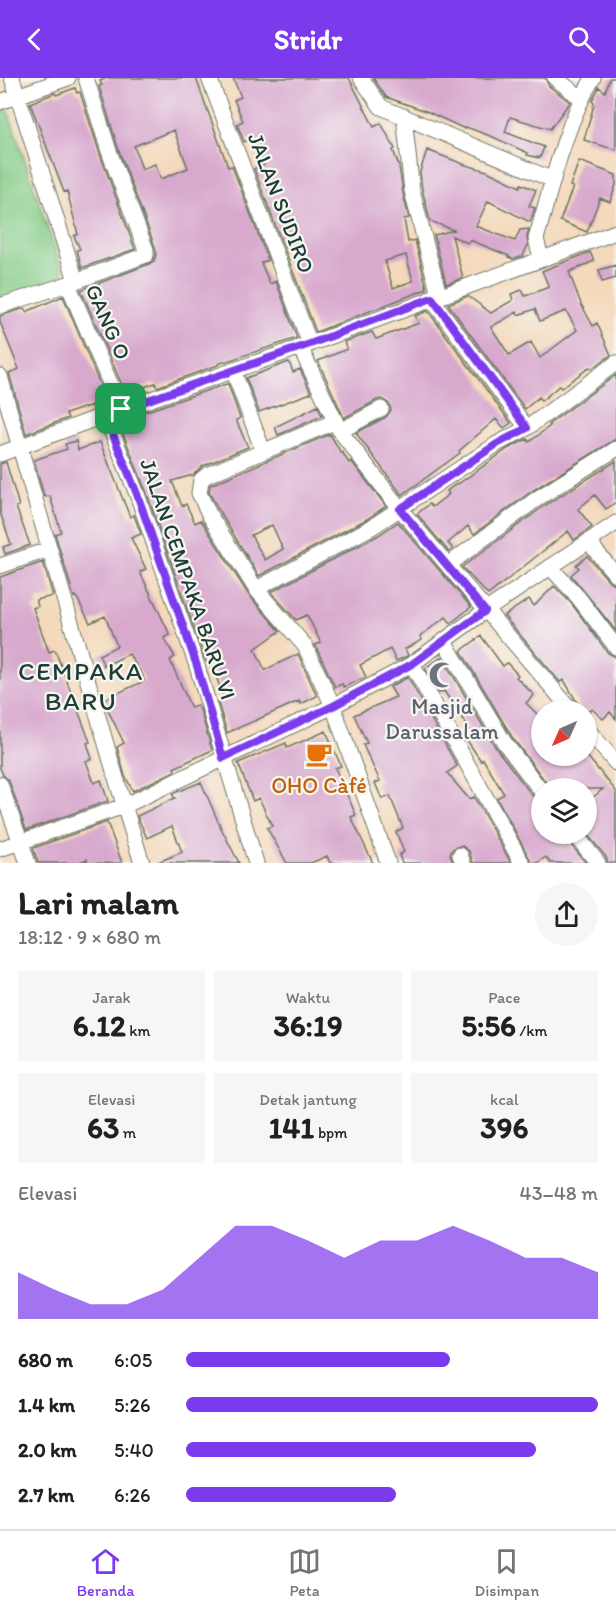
<!DOCTYPE html>
<html lang="id">
<meta charset="utf-8">
<style>
body{margin:0;font-family:Itim,sans-serif;background:#f6f6f6;color:#202124;height:100vh;display:flex;flex-direction:column;font-size:22px;white-space:nowrap}
*{box-sizing:border-box;margin:0}
p{font-size:20px;color:#757577}
.icon{flex:none;width:33px;height:33px;fill:none;stroke:currentColor;stroke-width:2;stroke-linecap:round;stroke-linejoin:round}
.map{position:relative;height:785px;overflow:hidden}
.drawer{display:flex;flex-direction:column;background:#fff;flex:1}
.drawer>*{flex:none}
.needle{width:39px;rotate:225deg}
.fabs{position:absolute;left:531px;top:622px;display:grid;gap:12px}
.fabs a{display:grid;place-items:center;width:66px;height:66px;border-radius:50%;background:#fff;box-shadow:0 2px 4px #0004;font-size:30px}
.pin{position:absolute;display:grid;place-items:center;width:51px;height:51px;color:#fff;margin:-26px;border-radius:12px;box-shadow:0 3px 9px #0006}
.round{display:grid;place-items:center;flex:none;width:63px;height:63px;border-radius:32px;background:#f6f6f6}
.headline{display:flex;align-items:center;justify-content:space-between;height:102px;padding:0 18px}
h1{font-size:33px;font-weight:700;line-height:45px}
.stats{display:grid;grid-template-columns:repeat(3,1fr);gap:9px;height:102px;padding:6px 18px}
.stats div{display:grid;align-content:center;border-radius:0px;background:#f6f6f6;text-align:center}
.stats b{font-size:30px;font-weight:700}
.stats small{font-size:16px;font-weight:400}
.stats p{font-size:16px}
.chart{height:168px;padding:12px 18px}
.chart p{display:flex;justify-content:space-between}
.chart svg{width:100%;height:108px;margin-top:6px;fill:#7c3aed;opacity:.7}
ul{padding:0 18px;list-style:none;font-size:20px}
li{display:grid;grid-template-columns:96px 72px 1fr;align-items:center;height:45px}
li i{height:15px;border-radius:8px;background:#7c3aed}
header{display:flex;justify-content:space-between;align-items:center;height:78px;padding:0 18px;background:#7c3aed;color:#fff;font-size:27px;font-weight:700}
.tab-bar{display:flex;justify-content:space-around;align-items:center;height:84px;border-top:2px solid #e0e0e0;background:#fff;font-size:16px;color:#757577}
.tab-bar a{display:grid;justify-items:center;gap:3px}
.tab-bar .selected{color:#7c3aed}
.map>svg:first-child{display:block}
.green{fill:#85cd88;stroke:#52855e;stroke-width:1.5}
.building{fill:#d8a8cd;fill-rule:evenodd}
.lines{fill:none;stroke-linecap:round;stroke-linejoin:round}
.minor-casing{stroke:#6a7463;stroke-width:17}
.minor{stroke:#fff;stroke-width:15}
.route-casing{stroke:#fff;stroke-width:12}
.route{stroke:#7c3aed;stroke-width:8}
.labels{text-anchor:middle;dominant-baseline:central;stroke-width:4.5;stroke-linejoin:round;paint-order:stroke}
.street-label{font-size:22px;fill:#1f3d34;stroke:#f6f6f2}
.worship-label{font-size:22px;fill:#5b616d;stroke:#f6f6f2}
.food-label{font-size:22px;fill:#c56008;stroke:#f6f6f2}
.quarter-label{font-size:26px;letter-spacing:1.5px;fill:#1f3d34;stroke:#f6f6f2}
</style>
<header><svg class="icon" aria-label="back" viewBox="0 0 24 24"><path d="M15 5l-7 7 7 7"/></svg>Stridr<svg class="icon" aria-label="search" viewBox="0 0 24 24"><circle cx="10" cy="10" r="6"/><path d="M15 15l6 6"/></svg></header>
<div class="map">
<svg width="616" height="785" viewBox="0 0 616 785">
<rect width="100%" height="100%" fill="#f6f6f2"/>
<filter id="ink" filterUnits="userSpaceOnUse"><feTurbulence type="fractalNoise" baseFrequency=".0167" numOctaves="2"/><feDisplacementMap in="SourceGraphic" scale="12" xChannelSelector="R" yChannelSelector="G"/><feConvolveMatrix kernelMatrix="1 2 1 2 8 2 1 2 1" color-interpolation-filters="sRGB"/></filter>
<filter id="wash" filterUnits="userSpaceOnUse"><feTurbulence type="fractalNoise" baseFrequency=".008" numOctaves="4" result="noise"/><feDisplacementMap in="SourceGraphic" scale="24" xChannelSelector="R" yChannelSelector="G"/><feGaussianBlur stdDeviation="1.35" result="paint"/><feColorMatrix in="noise" values="0 0 0 0 0 0 0 0 0 0 0 0 0 0 0 0 0 1.4 0 .05"/><feComposite in="paint" operator="in"/></filter>
<g filter="url(#wash)">
<rect width="100%" height="100%" fill="#f4d9bb"/>
<path class="green" d="M 6,27 L 65,201 L 0,223 L 0,30 Z"/>
<g id="blocks">
<path class="building" d="M 107,0 L 196,0 L 228,89 L 232,88 L 268,182 L 261,185 L 270,206 L 276,203 L 297,260 L 218,286 L 218,287 L 157,309 L 155,305 L 133,313 L 135,316 L 127,319 L 81,212 L 149,186 L 154,183 L 156,177 L 155,169 L 118,70 L 99,8 L 102,7 L 100,3 ZM 174,52 L 188,90 L 161,101 L 155,86 L 142,91 L 134,68 Z
M 233,0 L 349,0 L 374,49 L 381,45 L 395,71 L 393,72 L 399,88 L 403,115 L 409,140 L 404,141 L 408,164 L 415,162 L 427,211 L 316,254 L 254,91 L 264,87 L 252,60 L 244,64 L 237,46 L 243,43 L 234,22 L 241,19 ZM 406,177 L 413,203 L 393,210 L 385,183 Z
M 373,0 L 545,0 L 549,8 L 570,24 L 550,51 L 510,39 L 505,54 L 544,69 L 540,80 L 527,77 L 528,75 L 493,59 L 466,49 L 465,51 L 426,33 L 386,19 Z
M 610,0 L 616,0 L 616,72 L 584,62 L 593,30 L 594,25 L 592,23 L 599,9 L 605,14 Z
M 75,10 L 77,15 L 80,14 L 100,76 L 135,171 L 82,190 L 77,172 L 80,171 L 74,158 L 78,156 L 67,113 L 64,114 L 30,25 L 55,15 L 56,17 Z
M 427,72 L 466,87 L 487,93 L 520,109 L 521,106 L 536,112 L 529,128 L 535,130 L 530,144 L 488,123 L 476,148 L 515,163 L 520,152 L 529,151 L 527,159 L 528,167 L 523,178 L 513,181 L 508,179 L 509,178 L 470,162 L 468,165 L 452,158 L 463,200 L 446,206 L 434,157 L 454,152 L 430,143 L 422,111 L 420,94 Z
M 579,83 L 616,97 L 616,107 L 610,124 L 600,120 L 587,154 L 560,143 L 573,109 L 570,108 Z
M 590,174 L 594,183 L 569,194 L 581,226 L 593,248 L 597,245 L 611,277 L 591,291 L 590,289 L 561,310 L 559,308 L 541,323 L 539,319 L 525,331 L 448,226 L 468,218 L 491,235 L 513,222 L 511,216 L 522,212 L 525,218 L 549,209 L 542,193 ZM 535,231 L 540,243 L 566,233 L 577,252 L 540,280 L 531,264 L 509,277 L 491,249 L 517,234 L 518,237 Z
M 616,187 L 616,200 L 602,204 L 599,192 Z
M 63,218 L 108,326 L 93,331 L 92,327 L 66,336 L 68,340 L 26,356 L 9,295 L 19,291 L 0,244 L 0,238 L 25,230 L 26,234 Z
M 428,233 L 511,345 L 504,350 L 496,341 L 459,373 L 460,375 L 402,417 L 356,355 L 386,339 L 391,332 L 389,326 L 382,321 L 377,322 L 344,340 L 318,283 L 347,271 L 344,264 L 372,254 L 376,261 L 419,245 L 415,238 Z
M 289,284 L 293,294 L 300,291 L 311,315 L 259,334 L 246,300 Z
M 616,297 L 616,361 L 533,412 L 474,456 L 468,448 L 448,465 L 453,471 L 449,474 L 417,436 L 429,426 L 432,429 L 449,416 L 447,413 L 457,405 L 458,406 L 509,370 L 527,361 L 529,364 L 550,348 L 549,346 Z
M 226,306 L 228,306 L 240,340 L 236,342 L 248,369 L 203,388 L 193,397 L 172,403 L 182,428 L 186,426 L 195,445 L 201,442 L 248,516 L 280,553 L 255,571 L 265,592 L 298,576 L 317,618 L 301,626 L 299,623 L 227,655 L 218,625 L 225,622 L 210,583 L 207,585 L 204,579 L 146,413 L 118,343 Z
M 318,328 L 322,338 L 278,357 L 275,349 Z
M 330,356 L 341,375 L 342,374 L 349,385 L 351,383 L 386,428 L 367,441 L 259,498 L 219,433 L 209,414 L 210,407 ZM 272,447 L 283,471 L 265,482 L 251,457 Z
M 76,363 L 78,372 L 100,364 L 130,439 L 134,437 L 141,456 L 131,460 L 146,491 L 140,494 L 170,557 L 164,560 L 175,579 L 170,582 L 191,630 L 197,627 L 200,631 L 212,672 L 174,690 L 175,693 L 133,713 L 125,698 L 117,669 L 124,665 L 103,622 L 144,603 L 143,598 L 129,576 L 104,588 L 99,577 L 117,568 L 105,538 L 90,545 L 76,518 L 74,519 L 55,456 L 61,454 L 50,418 L 46,419 L 44,418 L 34,382 L 67,371 L 65,366 Z
M 616,383 L 616,424 L 606,431 L 595,417 L 578,431 L 592,449 L 574,462 L 568,453 L 488,517 L 462,489 L 544,428 Z
M 6,384 L 19,428 L 16,429 L 30,467 L 5,476 L 3,469 L 11,466 L 0,434 L 0,386 Z
M 398,444 L 471,529 L 451,545 L 446,539 L 420,558 L 422,562 L 405,571 L 408,577 L 407,578 L 396,583 L 390,571 L 360,587 L 366,599 L 344,609 L 342,606 L 335,609 L 315,567 L 321,565 L 307,537 L 296,542 L 271,514 L 377,458 Z
M 587,478 L 609,503 L 616,507 L 616,553 L 571,497 L 579,490 L 576,487 Z
M 43,484 L 53,518 L 36,522 L 38,528 L 33,530 L 49,574 L 55,572 L 90,664 L 87,665 L 92,681 L 86,683 L 94,705 L 101,702 L 108,723 L 26,752 L 9,703 L 3,697 L 0,690 L 0,499 Z
M 554,508 L 571,525 L 608,575 L 616,579 L 616,641 L 610,634 L 603,641 L 592,631 L 590,633 L 582,633 L 564,602 L 560,604 L 504,538 L 529,521 L 534,528 Z
M 481,558 L 503,588 L 507,585 L 518,597 L 516,599 L 534,617 L 526,625 L 542,641 L 542,678 L 587,678 L 616,713 L 616,785 L 608,785 L 606,779 L 586,755 L 586,725 L 603,711 L 551,711 L 512,659 L 461,573 Z
M 442,579 L 496,670 L 534,720 L 542,724 L 542,756 L 565,756 L 567,762 L 586,785 L 550,785 L 546,779 L 537,785 L 532,785 L 497,720 L 504,716 L 483,681 L 481,683 L 463,656 L 470,652 L 444,613 L 439,615 L 425,590 Z
M 408,599 L 457,688 L 447,695 L 469,721 L 474,719 L 511,785 L 473,785 L 469,773 L 461,767 L 452,771 L 450,776 L 453,785 L 402,785 L 399,777 L 404,774 L 396,754 L 403,750 L 390,718 L 382,721 L 375,705 L 380,703 L 363,667 L 367,665 L 354,637 L 396,619 L 390,609 Z
M 326,653 L 341,688 L 335,690 L 356,737 L 351,739 L 373,785 L 330,785 L 327,778 L 311,785 L 287,785 L 267,750 L 272,748 L 259,720 L 253,723 L 238,685 L 286,665 L 287,670 Z
M 201,704 L 221,750 L 239,785 L 156,785 L 182,774 L 172,748 L 147,760 L 137,738 L 175,720 L 172,716 Z
M 107,744 L 122,785 L 88,785 L 87,781 L 77,785 L 38,785 L 33,770 Z"/>
</g>
</g>
<g filter="url(#ink)">
<use href="#blocks" fill-opacity="0" stroke="#6a7463" stroke-width="1.5"/>
<g class="lines">
<g class="minor-casing">
<path id="minor" d="M 12,0 L 76,203
M 209,0 L 310,266
M 361,0 L 381,29 L 553,102
M 555,0 L 581,20
M 0,24 L 68,0
M 404,38 L 412,113 L 439,217
M 541,180 L 536,161 C 552,107 564,49 593,0
M 68,206 L 121,331
M 431,220 L 527,350
M 0,228 L 68,206 L 146,177 L 146,172 L 109,73 L 86,0
M 300,269 L 340,353 L 400,431 L 572,633
M 233,292 L 263,373
M 0,298 C 18,366 39,433 58,500 C 86,595 112,691 142,785
M 105,337 L 137,416 L 197,588 L 256,785
M 334,344 L 207,397 L 201,402 L 199,415 L 210,438 L 256,511 L 305,568 L 333,628 L 388,785
M 340,353 L 381,331
M 0,376 L 105,337 L 310,266 L 616,154
M 591,462 L 595,472 L 616,497
M 448,487 L 538,420 L 616,371
M 0,488 L 50,471
M 550,489 L 578,519 L 616,569
M 256,511 L 372,449 L 497,366 L 527,350 L 616,285
M 444,563 L 504,664 L 542,714
M 412,586 L 522,785
M 586,650 L 616,685
M 0,706 L 28,785
M 575,756 L 598,785
M 0,771 L 124,728 L 333,628 L 412,586 L 485,533 L 616,445
M 460,777 L 463,785"/>
</g>
<use href="#minor" class="minor"/>
</g>
</g>
<g class="lines" filter="url(#ink)">
<g class="route-casing">
<path id="route" d="M 432,220 L 527,350 L 497,366 L 400,431 L 485,533 L 412,586 L 333,628 L 223,680 L 197,588 L 137,416 L 105,337 L 310,266 Z"/>
</g>
<use href="#route" class="route"/>
</g>
<defs>
<g id="mosque-bare" transform="scale(2.07)"><path d="M3.5-4.9A6 6 0 1 0 3.5 4.9A5 5 0 1 1 3.5-4.9Z" fill="#6b7280" stroke="#f6f6f2" stroke-width="2.5" paint-order="stroke"/></g>
<g id="cafe-bare" transform="scale(2.07)"><path d="M-5.5-4.5H6V0H3Q3 3.5 0 3.5H-2.5Q-5.5 3.5-5.5 0ZM3-3.2v2h1.7v-2ZM-6 4.5H4V6H-6Z" fill="#e8710a" stroke="#f6f6f2" stroke-width="2.5" paint-order="stroke"/></g>
</defs>
<g fill-rule="evenodd">
<use href="#mosque-bare" x="442" y="597"/>
<use href="#cafe-bare" x="319" y="676"/>
</g>
<g class="labels">
<g class="street-label">
<text transform="translate(281 125) rotate(69)">JALAN SUDIRO</text>
<text transform="translate(108 244) rotate(66)">GANG O</text>
<text transform="translate(188 501) rotate(71)">JALAN CEMPAKA BARU VI</text>
</g>
<g class="worship-label">
<text x="442" y="628">Masjid<tspan x="442" dy="25">Darussalam</tspan></text>
</g>
<g class="food-label">
<text x="319" y="707">OHO Càfé</text>
</g>
<g class="quarter-label">
<text x="81" y="593">CEMPAKA<tspan x="81" dy="30">BARU</tspan></text>
</g>
</g>
</svg>
<div class="fabs">
<a><svg class="needle" viewBox="-14 -14 28 28"><path d="M0-13l5 13h-10z" fill="#e53935"/><path d="M0 13l5-13h-10z" fill="#757577"/></svg></a>
<a><svg class="icon" aria-label="layers" viewBox="0 0 24 24"><path d="M12 4l9 5-9 5-9-5zM3 14l9 5 9-5"/></svg></a>
</div>
<div class="pin" style="left:121px;top:331px;background:#1e9e55"><svg class="icon" aria-label="arrive" viewBox="0 0 24 24"><path d="M6 21V4h12l-3 4 3 4H6"/></svg></div>
</div>
<section class="drawer">
<div class="headline"><div><h1>Lari malam</h1><p>18:12 · 9 × 680 m</p></div><a class="round"><svg class="icon" aria-label="share" viewBox="0 0 24 24"><path d="M12 15V3M7 8l5-5 5 5M5 13v7h14v-7"/></svg></a></div>
<div class="stats">
<div><p>Jarak</p><b>6.12<small> km</small></b></div>
<div><p>Waktu</p><b>36:19</b></div>
<div><p>Pace</p><b>5:56<small> /km</small></b></div>
</div>
<div class="stats">
<div><p>Elevasi</p><b>63<small> m</small></b></div>
<div><p>Detak jantung</p><b>141<small> bpm</small></b></div>
<div><p>kcal</p><b>396</b></div>
</div>
<div class="chart"><p><span>Elevasi</span>43–48 m</p>
<svg viewBox="0 0 160 44" preserveAspectRatio="none"><path d="M0 44V25L10 32L20 38L30 38L40 32L50 19L60 6L70 6L80 12L90 19L100 12L110 12L120 6L130 12L140 19L150 19L160 25V44z"/></svg>
</div>
<ul>
<li><b>680 m</b>6:05<i style="width:64%"></i></li>
<li><b>1.4 km</b>5:26<i style="width:100%"></i></li>
<li><b>2.0 km</b>5:40<i style="width:85%"></i></li>
<li><b>2.7 km</b>6:26<i style="width:51%"></i></li>
</ul>
</section>
<nav class="tab-bar">
<a class="selected"><svg class="icon" aria-label="home" viewBox="0 0 24 24"><path d="M3 11l9-7 9 7M6 9v11h12V9"/></svg>Beranda</a>
<a><svg class="icon" aria-label="map" viewBox="0 0 24 24"><path d="M3 6l6-2 6 2 6-2v14l-6 2-6-2-6 2zM9 4v14M15 6v14"/></svg>Peta</a>
<a><svg class="icon" aria-label="saved" viewBox="0 0 24 24"><path d="M7 4h10v16l-5-4-5 4z"/></svg>Disimpan</a>
</nav>
